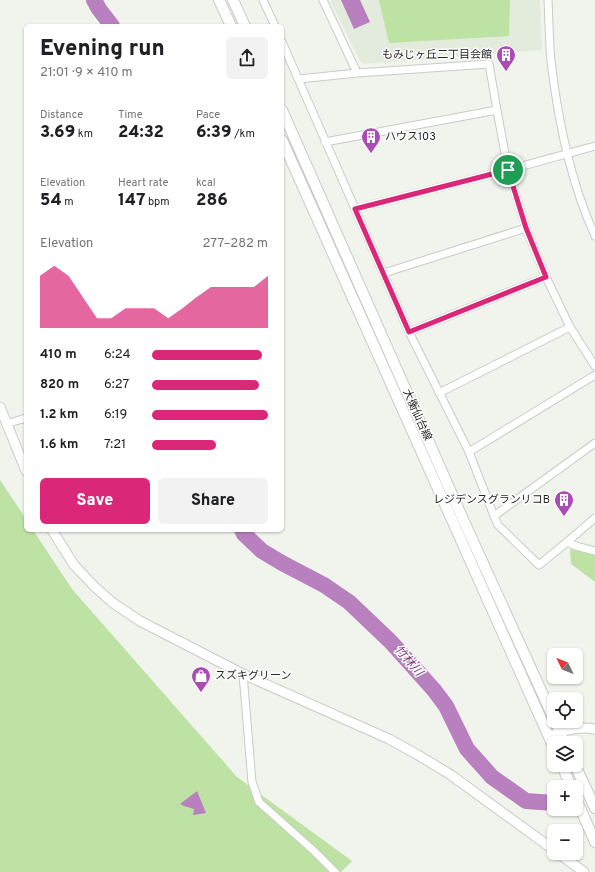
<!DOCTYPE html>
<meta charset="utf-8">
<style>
body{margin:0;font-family:Overpass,"Noto Sans JP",sans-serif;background:#f2f2f2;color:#202124;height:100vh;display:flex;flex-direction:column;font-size:15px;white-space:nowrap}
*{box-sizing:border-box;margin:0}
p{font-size:13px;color:#757577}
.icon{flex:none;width:22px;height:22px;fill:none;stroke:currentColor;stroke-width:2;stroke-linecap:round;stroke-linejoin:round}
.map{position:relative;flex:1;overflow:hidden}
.panel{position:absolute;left:24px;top:24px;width:260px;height:508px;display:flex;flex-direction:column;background:#fff;border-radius:6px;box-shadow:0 1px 3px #0004}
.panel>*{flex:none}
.needle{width:26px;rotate:313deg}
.buttons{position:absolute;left:547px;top:648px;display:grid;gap:8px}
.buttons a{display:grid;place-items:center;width:36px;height:36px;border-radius:6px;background:#fff;box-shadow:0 1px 3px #0004;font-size:20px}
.pin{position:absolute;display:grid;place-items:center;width:34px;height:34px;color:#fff;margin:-17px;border:2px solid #fff;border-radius:50%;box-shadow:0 1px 4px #0007}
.round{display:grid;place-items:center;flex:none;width:42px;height:42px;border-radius:6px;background:#f2f2f2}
.overview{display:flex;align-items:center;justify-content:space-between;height:68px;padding:0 16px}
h1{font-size:22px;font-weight:800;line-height:30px}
.figures{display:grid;grid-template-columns:repeat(3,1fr);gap:6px;height:68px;padding:4px 16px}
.figures div{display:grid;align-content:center}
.figures b{font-size:17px;font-weight:800}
.figures small{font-size:11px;font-weight:400}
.figures p{font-size:11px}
.chart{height:112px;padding:8px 16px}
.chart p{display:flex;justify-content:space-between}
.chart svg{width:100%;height:72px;margin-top:4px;fill:#db2777;opacity:.7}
.button{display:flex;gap:8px;margin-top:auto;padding:8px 16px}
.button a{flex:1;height:46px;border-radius:6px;background:#db2777;color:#fff;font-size:16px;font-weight:800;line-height:46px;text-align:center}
.button a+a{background:#f2f2f2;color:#202124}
ul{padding:0 16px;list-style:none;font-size:13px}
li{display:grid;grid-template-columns:64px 48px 1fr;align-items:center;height:30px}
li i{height:10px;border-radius:5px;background:#db2777}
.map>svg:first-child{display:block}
.built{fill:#e3ebdd}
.green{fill:#bee1a4}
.water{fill:#b980bf}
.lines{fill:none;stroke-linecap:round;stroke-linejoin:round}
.river{stroke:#b980bf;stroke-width:16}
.minor-casing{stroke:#c8ccc6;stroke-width:9}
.tertiary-casing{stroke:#c8ccc6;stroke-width:11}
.secondary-casing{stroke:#c8ccc6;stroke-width:12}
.minor{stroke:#fff;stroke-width:7}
.tertiary{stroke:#fff;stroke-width:9}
.secondary{stroke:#fff;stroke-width:10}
.route-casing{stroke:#fff;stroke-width:8}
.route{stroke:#db2777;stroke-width:5}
.labels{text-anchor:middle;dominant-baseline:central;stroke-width:3;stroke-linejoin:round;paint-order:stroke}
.poi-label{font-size:11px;fill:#242623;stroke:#fff;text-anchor:end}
.street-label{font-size:11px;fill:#242623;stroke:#fff}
.water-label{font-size:12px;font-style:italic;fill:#793380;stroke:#fff}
</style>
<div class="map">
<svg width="595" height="872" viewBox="0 0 595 872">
<rect width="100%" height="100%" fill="#f0f4ed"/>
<path class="built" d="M 330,0 L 540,0 L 542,50 L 363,64 L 360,61 Z"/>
<path class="green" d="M 379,0 L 510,0 L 509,36 L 389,43 Z
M 0,480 L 26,519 L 26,530 L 33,530 L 72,589 L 237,777 L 352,861 L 341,872 L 0,872 Z
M 570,549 L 595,554 L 595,582 L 571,564 Z"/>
<path class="water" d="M 341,0 L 360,0 L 370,22 L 354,29 Z
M 197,791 L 206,813 L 193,815 L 194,809 L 184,806 L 180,804 Z"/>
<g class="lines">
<path class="river" d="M 94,0 L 99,9 L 112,26
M 242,530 L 244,534 L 262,551 L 282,563 L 324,585 L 349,602 L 391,642 L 434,690 L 446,706 L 467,749 L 492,777 L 526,801 L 554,803"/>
<g class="minor-casing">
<path id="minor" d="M 263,0 L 275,26
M 323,0 L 357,73
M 548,0 C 549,20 549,41 551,61 C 558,121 570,181 595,236
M 282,42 L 409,332 L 469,452 L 494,516 L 498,525 L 539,565 L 567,542 L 576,546 L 595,551
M 299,79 L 357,73 L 489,64 L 497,110 L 508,170 L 511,179 L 526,228 L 546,277 L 570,327 L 595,366
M 325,142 L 497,110
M 355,209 L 508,170 L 595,146
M 384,273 L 526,228
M 409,332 L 546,277
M 439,393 L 570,327
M 6,424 L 26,418
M 469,452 L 595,375
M 494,516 L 595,443
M 567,542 L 595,518
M 243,674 L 252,782 L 259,802 L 314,851 L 335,872"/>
</g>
<g class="tertiary-casing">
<path id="tertiary" d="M 0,407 L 26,471
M 52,530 L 74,565 L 95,587 L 113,603 L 140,621 L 243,674 L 389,739 L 418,755 L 451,775 L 554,850
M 549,737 C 563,730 579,726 595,729
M 558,853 L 584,872"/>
</g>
<g class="secondary-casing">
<path id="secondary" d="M 219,0 L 231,26
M 233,0 L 245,26
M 282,110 L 462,517 L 554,719
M 282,140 L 554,748
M 555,721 L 565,743
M 562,765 L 571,787
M 575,765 L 595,808
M 576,799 L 595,842"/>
</g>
<use href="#minor" class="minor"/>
<use href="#tertiary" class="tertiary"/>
<use href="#secondary" class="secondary"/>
</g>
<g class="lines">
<g class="route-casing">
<path id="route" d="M 508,170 L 526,228 L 546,277 L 409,332 L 355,209 Z"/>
</g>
<use href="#route" class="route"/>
</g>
<defs>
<g id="building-pin" transform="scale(1)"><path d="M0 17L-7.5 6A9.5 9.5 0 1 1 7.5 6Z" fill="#ab4cb5" stroke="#fff"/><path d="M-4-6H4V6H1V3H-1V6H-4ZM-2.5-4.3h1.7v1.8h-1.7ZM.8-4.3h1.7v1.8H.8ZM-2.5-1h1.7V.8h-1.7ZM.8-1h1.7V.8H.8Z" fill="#fff"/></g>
<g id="shop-pin" transform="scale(1)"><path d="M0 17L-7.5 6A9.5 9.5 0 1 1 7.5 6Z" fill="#ab4cb5" stroke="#fff"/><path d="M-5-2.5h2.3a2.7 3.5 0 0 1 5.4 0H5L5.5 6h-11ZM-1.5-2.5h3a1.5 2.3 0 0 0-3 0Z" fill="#fff"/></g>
</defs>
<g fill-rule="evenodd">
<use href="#building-pin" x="506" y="55"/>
<use href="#building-pin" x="371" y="137"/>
<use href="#building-pin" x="564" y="500"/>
<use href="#shop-pin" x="201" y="676"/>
</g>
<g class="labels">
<g class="poi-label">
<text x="492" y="55">もみじヶ丘二丁目会館</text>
<text x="385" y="137" text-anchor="start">ハウス103</text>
<text x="550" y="500">レジデンスグランリコB</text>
<text x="215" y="676" text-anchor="start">スズキグリーン</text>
</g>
<g class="street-label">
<text transform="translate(417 415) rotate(66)">大衡仙台線</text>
</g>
<g class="water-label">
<text transform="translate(408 661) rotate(49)">竹林川</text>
</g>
</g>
</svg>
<div class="buttons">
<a><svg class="needle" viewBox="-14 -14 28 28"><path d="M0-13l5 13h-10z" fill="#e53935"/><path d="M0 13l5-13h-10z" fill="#757577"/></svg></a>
<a><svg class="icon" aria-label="locate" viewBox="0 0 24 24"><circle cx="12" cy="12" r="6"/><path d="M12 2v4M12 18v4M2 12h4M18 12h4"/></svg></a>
<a><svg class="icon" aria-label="layers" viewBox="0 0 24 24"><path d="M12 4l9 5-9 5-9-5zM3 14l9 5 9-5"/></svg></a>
<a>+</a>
<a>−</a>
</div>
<div class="pin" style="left:508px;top:170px;background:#1e9e55"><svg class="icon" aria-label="arrive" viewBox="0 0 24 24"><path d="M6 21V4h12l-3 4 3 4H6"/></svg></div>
<section class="panel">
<div class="overview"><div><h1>Evening run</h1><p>21:01 · 9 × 410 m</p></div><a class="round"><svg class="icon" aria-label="share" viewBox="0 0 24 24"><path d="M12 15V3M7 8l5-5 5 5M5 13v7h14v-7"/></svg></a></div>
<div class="figures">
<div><p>Distance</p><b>3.69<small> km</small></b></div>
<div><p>Time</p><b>24:32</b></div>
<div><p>Pace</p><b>6:39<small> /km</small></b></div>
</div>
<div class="figures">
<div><p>Elevation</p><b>54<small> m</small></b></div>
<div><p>Heart rate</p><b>147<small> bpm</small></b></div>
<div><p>kcal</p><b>286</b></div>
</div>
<div class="chart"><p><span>Elevation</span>277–282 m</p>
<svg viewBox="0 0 160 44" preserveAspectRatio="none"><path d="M0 44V12L10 6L20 12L30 25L40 38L50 38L60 32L70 32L80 32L90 38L100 32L110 25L120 19L130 19L140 19L150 19L160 12V44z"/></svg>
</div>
<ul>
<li><b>410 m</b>6:24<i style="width:95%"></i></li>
<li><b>820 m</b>6:27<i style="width:92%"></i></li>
<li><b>1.2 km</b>6:19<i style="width:100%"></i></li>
<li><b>1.6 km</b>7:21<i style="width:55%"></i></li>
</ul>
<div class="button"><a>Save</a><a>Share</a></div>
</section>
</div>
